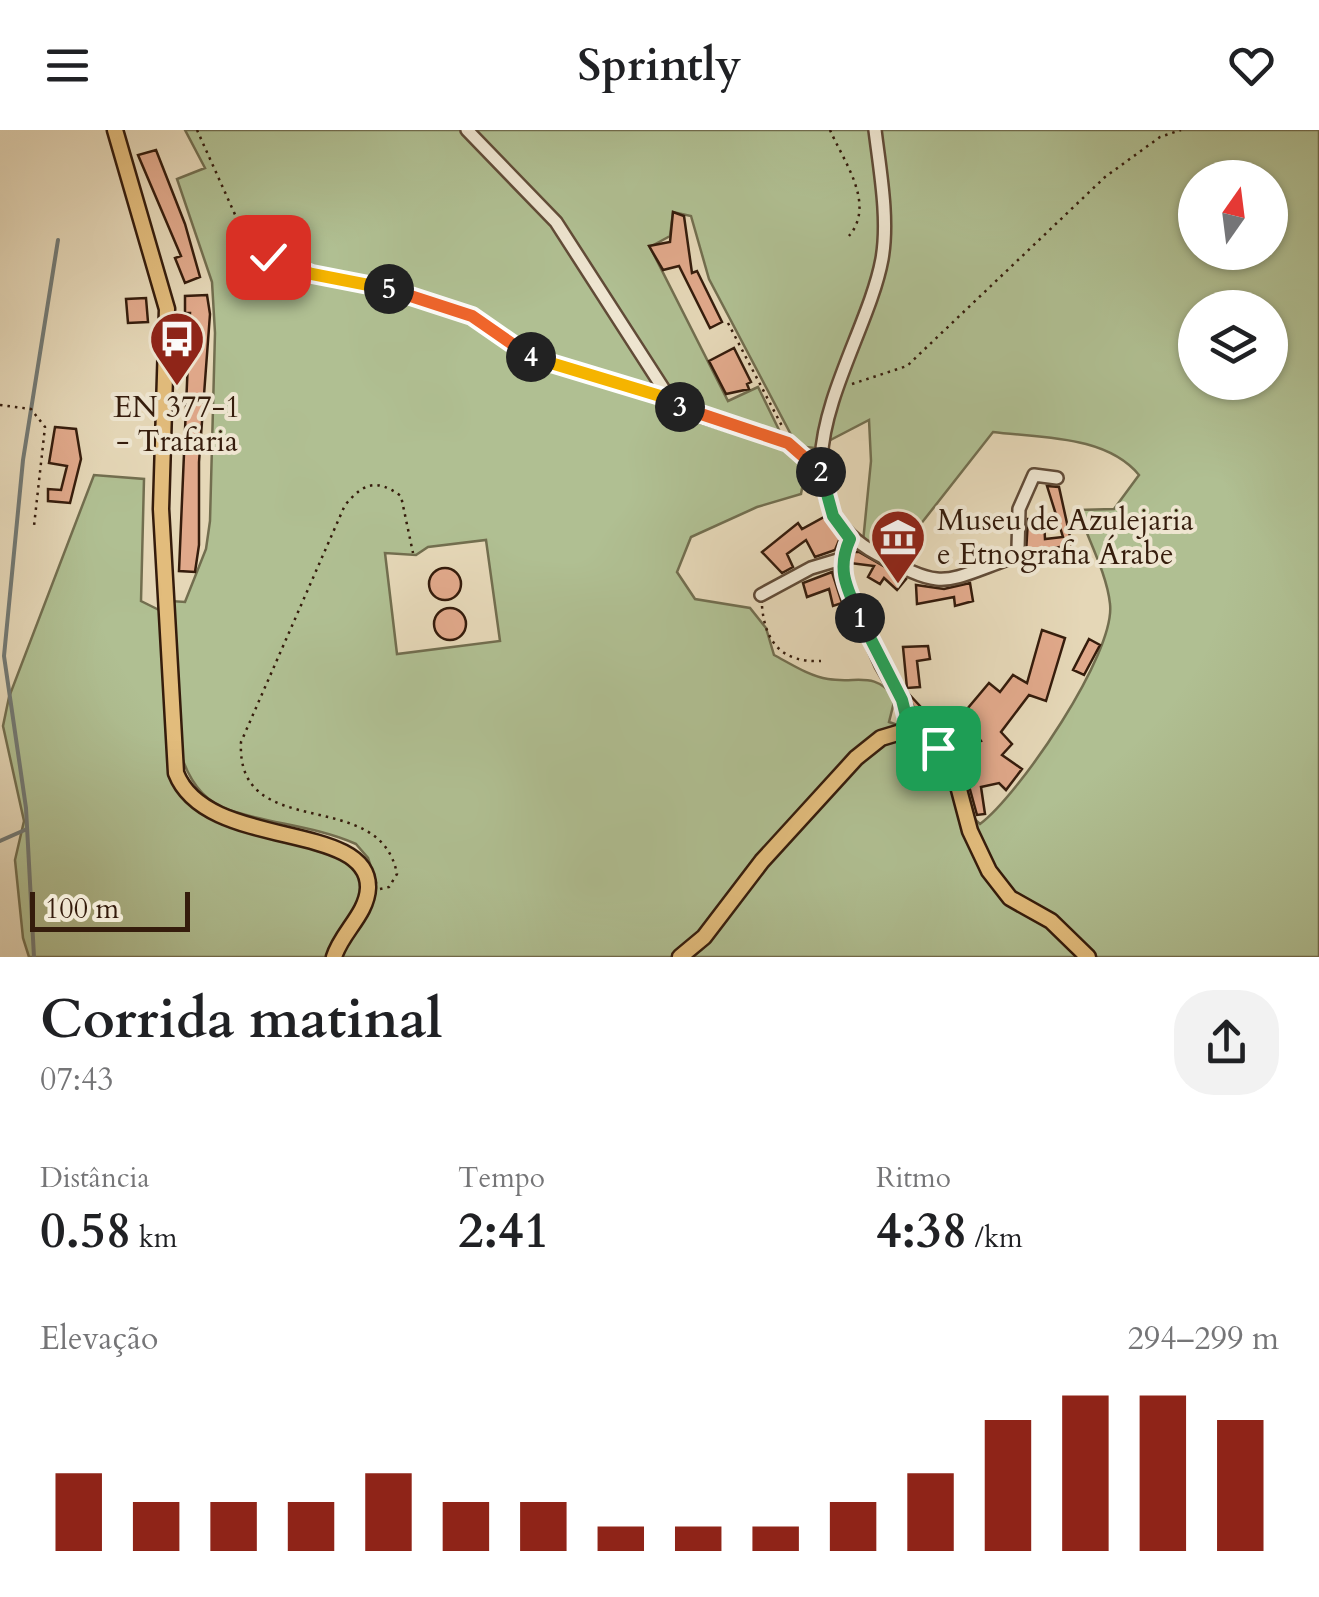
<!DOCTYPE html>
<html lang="pt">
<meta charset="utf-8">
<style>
body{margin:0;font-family:Cardo,serif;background:#f2f2f2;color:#202124;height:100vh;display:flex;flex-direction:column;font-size:38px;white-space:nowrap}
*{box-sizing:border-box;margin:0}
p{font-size:32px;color:#757577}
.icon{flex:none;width:55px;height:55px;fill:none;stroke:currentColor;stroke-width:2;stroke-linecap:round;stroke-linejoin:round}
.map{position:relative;height:827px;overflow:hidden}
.details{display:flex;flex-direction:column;background:#fff;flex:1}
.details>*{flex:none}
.needle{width:65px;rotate:14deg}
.controls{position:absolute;left:1178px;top:30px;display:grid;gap:20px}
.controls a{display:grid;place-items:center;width:110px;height:110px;border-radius:50%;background:#fff;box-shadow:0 2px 8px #0004;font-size:50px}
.scale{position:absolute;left:30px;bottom:25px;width:160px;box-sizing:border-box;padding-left:10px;border:5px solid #351c0c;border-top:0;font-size:28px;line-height:35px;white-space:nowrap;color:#351c0c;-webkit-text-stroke:8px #eee5d0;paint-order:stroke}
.pin{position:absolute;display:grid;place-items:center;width:85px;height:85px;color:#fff;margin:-42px;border-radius:20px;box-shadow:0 5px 15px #0006}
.km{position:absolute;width:50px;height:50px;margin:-25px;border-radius:50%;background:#222;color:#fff;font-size:28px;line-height:50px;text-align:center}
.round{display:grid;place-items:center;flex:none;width:105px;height:105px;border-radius:40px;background:#f2f2f2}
.summary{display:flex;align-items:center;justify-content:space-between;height:170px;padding:0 40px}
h1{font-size:55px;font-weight:600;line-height:75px}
.stats{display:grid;grid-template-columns:repeat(3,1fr);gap:15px;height:170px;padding:10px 40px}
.stats div{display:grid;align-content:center}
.stats b{font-size:50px;font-weight:600}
.stats small{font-size:28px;font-weight:400}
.stats p{font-size:28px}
.chart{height:280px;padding:20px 40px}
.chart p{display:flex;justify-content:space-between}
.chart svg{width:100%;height:180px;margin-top:10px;stroke:#8f2418;stroke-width:6}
header{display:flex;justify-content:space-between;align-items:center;height:130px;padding:0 40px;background:#fff;font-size:45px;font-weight:600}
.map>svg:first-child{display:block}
.green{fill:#b0bf92;stroke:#726e4f;stroke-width:2.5;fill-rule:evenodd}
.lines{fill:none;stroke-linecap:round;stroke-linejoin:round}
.stream{stroke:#727974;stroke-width:4}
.building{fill:#e1a98b;stroke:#351c0c;stroke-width:2.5}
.minor-casing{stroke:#614b37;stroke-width:16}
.major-casing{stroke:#351c0c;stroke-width:19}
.path{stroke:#351c0c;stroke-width:2.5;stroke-dasharray:2.5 5;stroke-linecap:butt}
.minor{stroke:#eee5d0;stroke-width:11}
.major{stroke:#e2bc7c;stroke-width:14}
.split-1-casing{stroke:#fff;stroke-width:20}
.split-2-casing{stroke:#fff;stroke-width:20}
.split-3-casing{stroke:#fff;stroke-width:20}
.split-4-casing{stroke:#fff;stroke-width:20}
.split-5-casing{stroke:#fff;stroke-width:20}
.split-6-casing{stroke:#fff;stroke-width:20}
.split-1{stroke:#22a559;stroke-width:12}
.split-2{stroke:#22a559;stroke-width:12}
.split-3{stroke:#f0652b;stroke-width:12}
.split-4{stroke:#f5b400;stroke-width:12}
.split-5{stroke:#f0652b;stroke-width:12}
.split-6{stroke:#f5b400;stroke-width:12}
.labels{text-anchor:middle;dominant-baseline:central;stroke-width:8;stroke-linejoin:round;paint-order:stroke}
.poi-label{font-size:30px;fill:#351c0c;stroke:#eee5d0}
</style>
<header><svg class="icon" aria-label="menu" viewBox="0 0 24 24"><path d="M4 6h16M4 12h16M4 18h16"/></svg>Sprintly<svg class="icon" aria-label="heart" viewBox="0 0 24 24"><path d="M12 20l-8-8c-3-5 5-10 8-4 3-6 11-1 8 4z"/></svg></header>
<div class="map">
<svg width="1319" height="827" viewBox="0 0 1319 827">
<rect width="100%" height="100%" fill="#e5d7b7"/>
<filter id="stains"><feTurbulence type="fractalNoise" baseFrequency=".002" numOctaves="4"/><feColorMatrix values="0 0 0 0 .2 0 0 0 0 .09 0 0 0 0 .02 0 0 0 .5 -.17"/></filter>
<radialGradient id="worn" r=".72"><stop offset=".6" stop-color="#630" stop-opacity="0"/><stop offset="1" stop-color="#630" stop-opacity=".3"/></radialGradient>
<path class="green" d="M 185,0 L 464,0 L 554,94 L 668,271 C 707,307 771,290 806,337 L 801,364 L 757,377 L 691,407 L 677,442 L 695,469 L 750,478 L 766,498 L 774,525 C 791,534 809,546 828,549 C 857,554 874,540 895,568 L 889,592 C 901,597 917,598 928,605 C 967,627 954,672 980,694 C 1019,665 1116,523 1110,474 C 1107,444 1088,409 1078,380 L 1114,379 L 1139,345 C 1106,305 1040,308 993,302 L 898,423 L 884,423 L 863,412 L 871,331 L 869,290 L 815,318 L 797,316 L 709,149 L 691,86 L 673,82 L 670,106 L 650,117 L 728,271 L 758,257 L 781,304 L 689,279 L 672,267 L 558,91 L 471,0 L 1319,0 L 1319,827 L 29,827 L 23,808 L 15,730 L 24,691 L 3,596 L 9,567 L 94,345 L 144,349 L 141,471 L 161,481 L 168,637 C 194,712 285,700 347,726 L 360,749 L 376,752 L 368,728 L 356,714 C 315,696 271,694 229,680 C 157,656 173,533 171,471 L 185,472 L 206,419 L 210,391 L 215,203 L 212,152 L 177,49 L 205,38 ZM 1195,48 L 1270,48 L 1270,122 L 1195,122 ZM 1195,178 L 1270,178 L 1270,252 L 1195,252 ZM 486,410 L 500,511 L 397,524 L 385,423 L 416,425 L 428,417 Z"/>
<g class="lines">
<path class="stream" d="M 0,711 L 27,699
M 34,827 L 26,678 L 4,526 L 23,330 L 58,110"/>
</g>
<path class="building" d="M 156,20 L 185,94 L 200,147 L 185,153 L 175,128 L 181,126 L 138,25 Z
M 673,82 L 684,86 L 692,143 L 697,141 L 722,192 L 710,198 L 679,136 L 663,140 L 649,116 L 670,112 Z
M 207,165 L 210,184 L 199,332 L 199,415 L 195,442 L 179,441 L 190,183 L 185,183 L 185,166 Z
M 146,168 L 148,192 L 128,193 L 126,169 Z
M 734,218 L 751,252 L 747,254 L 749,259 L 726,264 L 709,231 Z
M 55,297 L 76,299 L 81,329 L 70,373 L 48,371 L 48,359 L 61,360 L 67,336 L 49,333 Z
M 1047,356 L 1059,357 L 1074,425 L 1069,426 L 1066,416 L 1026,423 L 1028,389 L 1044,390 L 1045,409 L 1063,407 Z
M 826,386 L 840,408 L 835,420 L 815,427 L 806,410 L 787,424 L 793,437 L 782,443 L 762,422 L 798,393 L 802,399 Z
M 854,422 L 859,422 L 906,449 L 897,460 L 884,448 L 880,454 L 868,447 L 874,436 L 850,433 Z
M429 454a16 16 0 1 1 32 0a16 16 0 1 1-32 0Z
M 832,442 L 842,473 L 833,476 L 829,459 L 807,467 L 803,453 Z
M 970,453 L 973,471 L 955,476 L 954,467 L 917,474 L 916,455 L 944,459 Z
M434 494a16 16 0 1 1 32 0a16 16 0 1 1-32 0Z
M 1042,500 L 1065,508 L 1046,571 L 1029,565 L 1001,602 L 1012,614 L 1002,625 L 1022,639 L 1006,660 L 999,653 L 981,657 L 985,684 L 977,685 L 963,634 L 955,623 L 981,611 L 969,594 L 951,618 L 938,603 L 922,597 L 907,562 L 946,604 L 989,553 L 1000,562 L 1013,545 L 1027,553 Z
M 1089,509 L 1100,515 L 1084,545 L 1073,540 Z
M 928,516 L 930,529 L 917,531 L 920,557 L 907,558 L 903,517 Z"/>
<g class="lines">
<g class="minor-casing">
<path id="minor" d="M 467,0 L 556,92 L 670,269 L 688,282 L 788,313 L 821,342
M 875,0 C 880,41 889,89 882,129 C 865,222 757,358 877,424 C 945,461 941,453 1011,428 L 1018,419 L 1019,379 L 1034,345 L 1057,348
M 841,429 L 841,444 L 881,535 L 901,570 L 909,603
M 761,465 L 811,438 L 841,429 L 850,409"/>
</g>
<g class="major-casing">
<path id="major" d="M 115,0 L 167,179 L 161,379 L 176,643 C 206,721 370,690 368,758 C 367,784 341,803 334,827
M 680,827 L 704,807 L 762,731 L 856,628 L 881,608 L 901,602 L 931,611 L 953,637 L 970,701 L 989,741 L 1010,768 L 1051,791 L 1088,827"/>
</g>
<path class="path" d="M 197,0 L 246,109 L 268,127 L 312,143 L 380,156 L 472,186 L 539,231 L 654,264
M 830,0 C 844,32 876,74 849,106
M 728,193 L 783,298
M 852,254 L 907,236 L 1105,47 L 1160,7 L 1181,0
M 0,275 L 31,279 L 45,297 L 34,396
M 762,476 C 765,514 784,533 821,531
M 380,759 L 389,757 L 397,744 C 380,654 236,715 241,612 L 345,375 C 364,353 376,348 401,366 L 413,423"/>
<use href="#minor" class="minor"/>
<use href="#major" class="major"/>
</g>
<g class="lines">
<g class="split-1-casing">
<path id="split-1" d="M 860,488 L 902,570 L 910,602 L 938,618"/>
</g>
<g class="split-2-casing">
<path id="split-2" d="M 821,342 L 833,386 L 850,409 C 836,440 847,458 860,488"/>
</g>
<g class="split-3-casing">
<path id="split-3" d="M 680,277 L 788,313 L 821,342"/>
</g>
<g class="split-4-casing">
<path id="split-4" d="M 531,227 L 670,269 L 680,277"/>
</g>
<g class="split-5-casing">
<path id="split-5" d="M 389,159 L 472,186 L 531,227"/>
</g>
<g class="split-6-casing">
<path id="split-6" d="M 268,127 L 312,144 L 389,159"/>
</g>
<use href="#split-1" class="split-1"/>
<use href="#split-2" class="split-2"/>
<use href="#split-3" class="split-3"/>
<use href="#split-4" class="split-4"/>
<use href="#split-5" class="split-5"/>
<use href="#split-6" class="split-6"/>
</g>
<defs>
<g id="bus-pin" transform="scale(2.875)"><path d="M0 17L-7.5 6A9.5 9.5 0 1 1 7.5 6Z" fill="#8f2418" stroke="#eee5d0"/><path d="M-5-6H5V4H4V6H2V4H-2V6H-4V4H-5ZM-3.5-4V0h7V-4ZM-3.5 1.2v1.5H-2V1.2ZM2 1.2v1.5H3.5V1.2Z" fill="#fff"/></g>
<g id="museum-pin" transform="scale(2.875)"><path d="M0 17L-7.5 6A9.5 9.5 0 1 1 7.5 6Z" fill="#8f2418" stroke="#eee5d0"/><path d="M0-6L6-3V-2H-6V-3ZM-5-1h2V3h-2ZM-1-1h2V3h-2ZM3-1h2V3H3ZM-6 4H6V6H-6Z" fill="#fff"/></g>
</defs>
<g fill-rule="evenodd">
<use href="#bus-pin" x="177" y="209"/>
<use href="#museum-pin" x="898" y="407"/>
</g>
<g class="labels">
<g class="poi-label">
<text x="177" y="277">EN 377-1<tspan x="177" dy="34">- Trafaria</tspan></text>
<text x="937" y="390" text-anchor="start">Museu de Azulejaria<tspan x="937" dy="34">e Etnografia Árabe</tspan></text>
</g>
</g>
<rect width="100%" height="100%" filter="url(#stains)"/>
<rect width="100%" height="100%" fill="url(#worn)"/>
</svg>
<div class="controls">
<a><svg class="needle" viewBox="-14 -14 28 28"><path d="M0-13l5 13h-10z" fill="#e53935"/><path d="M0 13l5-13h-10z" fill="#757577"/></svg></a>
<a><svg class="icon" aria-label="layers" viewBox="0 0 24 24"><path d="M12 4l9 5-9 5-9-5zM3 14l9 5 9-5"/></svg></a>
</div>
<div class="scale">100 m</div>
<div class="pin" style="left:938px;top:618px;background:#1e9e55"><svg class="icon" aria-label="arrive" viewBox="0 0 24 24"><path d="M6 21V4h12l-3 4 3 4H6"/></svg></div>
<div class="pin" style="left:268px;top:127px;background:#d93025"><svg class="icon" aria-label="check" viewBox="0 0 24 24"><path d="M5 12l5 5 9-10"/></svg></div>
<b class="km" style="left:860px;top:488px">1</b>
<b class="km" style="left:821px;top:342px">2</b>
<b class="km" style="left:680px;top:277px">3</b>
<b class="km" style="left:531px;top:227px">4</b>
<b class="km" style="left:389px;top:159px">5</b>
</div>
<section class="details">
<div class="summary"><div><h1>Corrida matinal</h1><p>07:43</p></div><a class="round"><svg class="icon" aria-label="share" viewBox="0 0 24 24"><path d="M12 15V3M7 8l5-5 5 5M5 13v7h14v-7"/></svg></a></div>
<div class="stats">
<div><p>Distância</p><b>0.58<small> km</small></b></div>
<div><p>Tempo</p><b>2:41</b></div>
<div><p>Ritmo</p><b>4:38<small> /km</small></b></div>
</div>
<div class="chart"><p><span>Elevação</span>294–299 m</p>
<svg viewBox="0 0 160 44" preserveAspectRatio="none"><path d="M5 44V25M15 44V32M25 44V32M35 44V32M45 44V25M55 44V32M65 44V32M75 44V38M85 44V38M95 44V38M105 44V32M115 44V25M125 44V12M135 44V6M145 44V6M155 44V12"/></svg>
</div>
</section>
